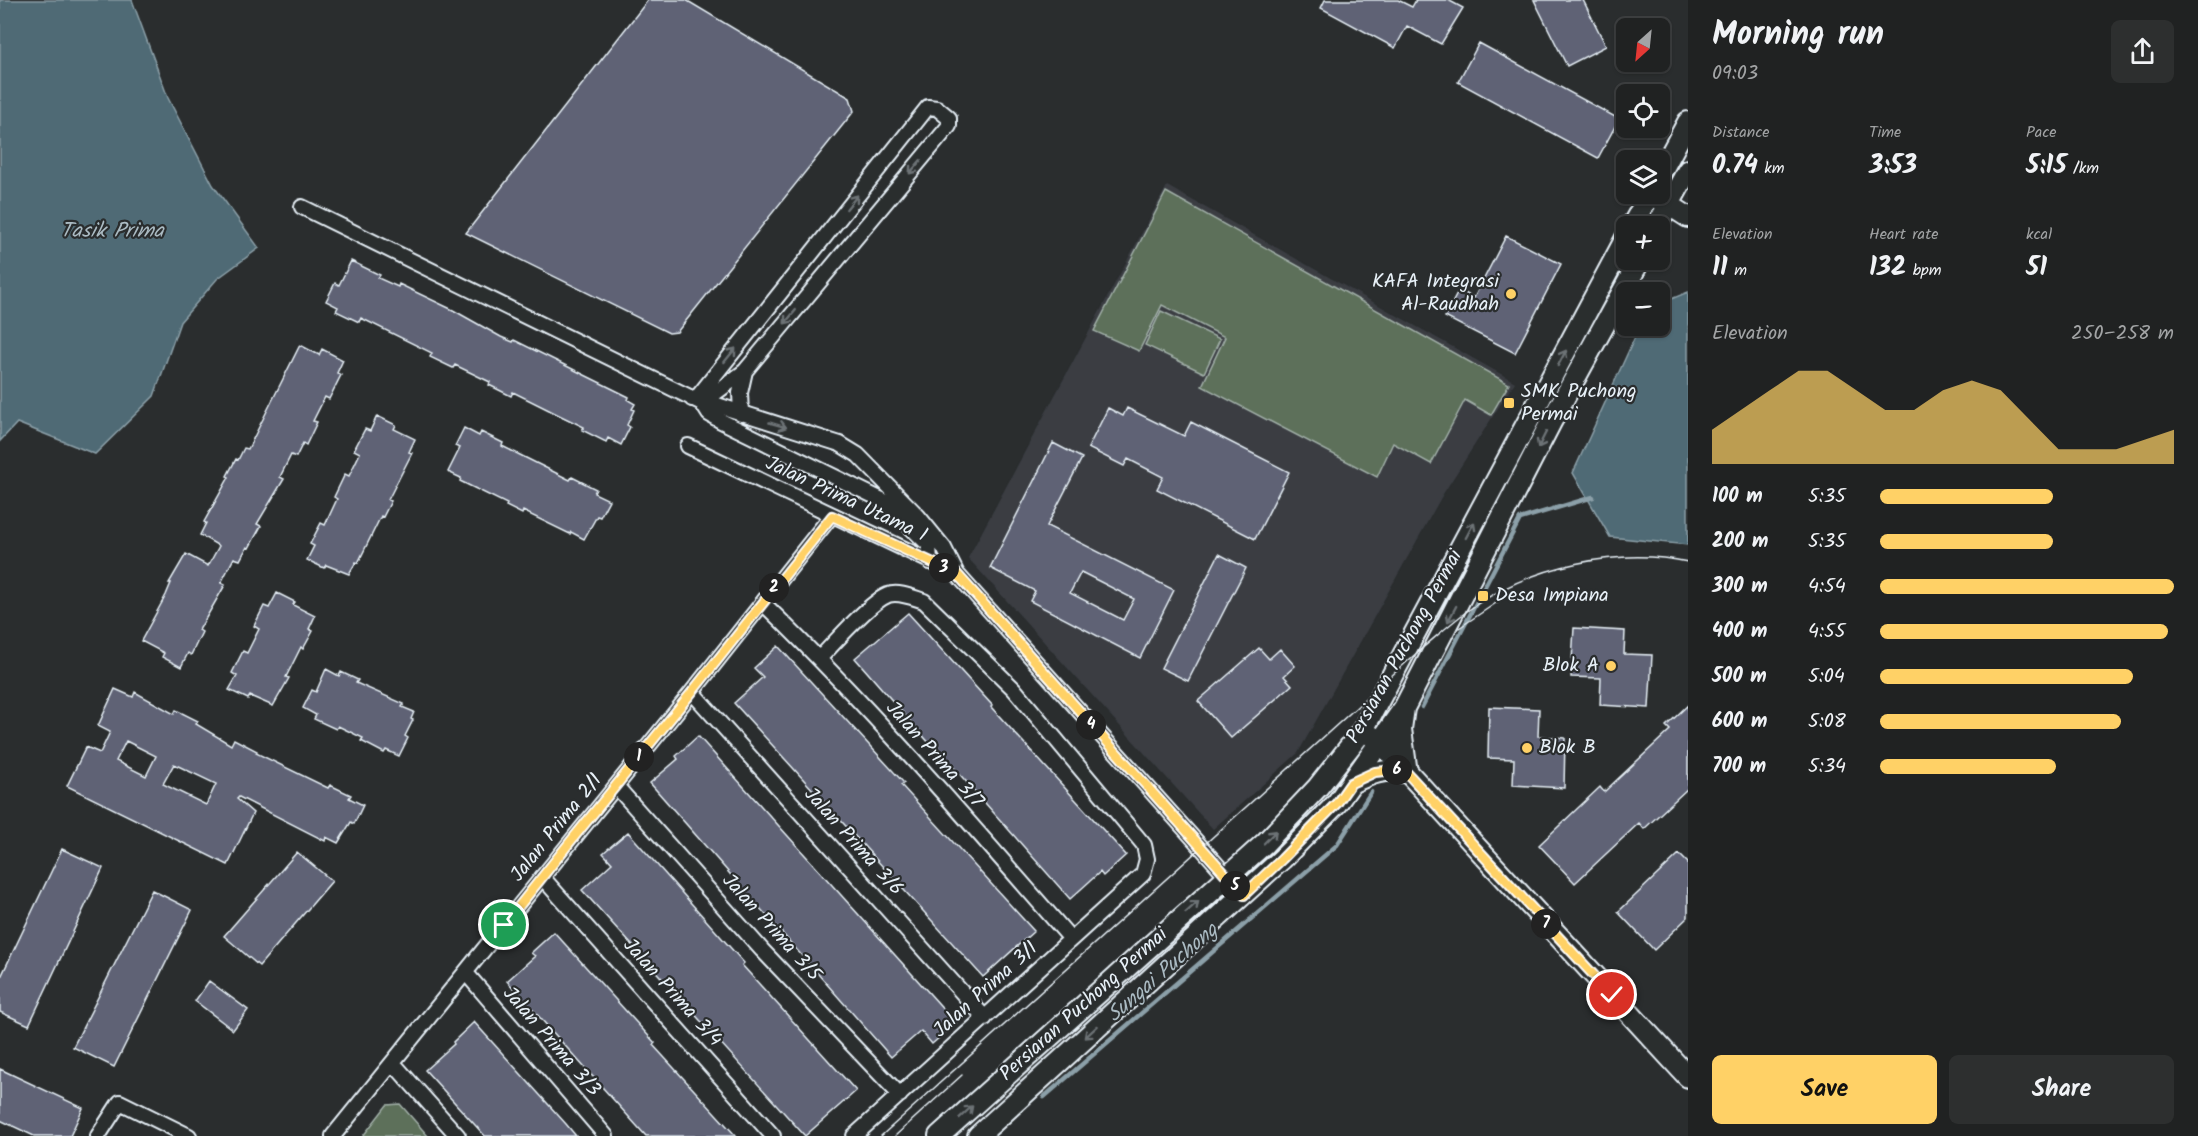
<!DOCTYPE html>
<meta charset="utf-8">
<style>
body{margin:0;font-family:Kalam,sans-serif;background:#2d2f2f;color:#f1f3f6;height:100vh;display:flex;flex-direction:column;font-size:22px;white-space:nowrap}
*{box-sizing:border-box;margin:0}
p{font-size:20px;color:#a2a4a5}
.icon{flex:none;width:33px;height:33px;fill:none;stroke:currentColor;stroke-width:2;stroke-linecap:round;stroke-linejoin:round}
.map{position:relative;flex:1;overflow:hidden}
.side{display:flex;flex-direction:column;background:#202222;width:510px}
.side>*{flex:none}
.needle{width:39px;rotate:207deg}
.controls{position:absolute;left:1616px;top:18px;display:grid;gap:12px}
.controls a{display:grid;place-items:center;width:54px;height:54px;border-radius:9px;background:#202222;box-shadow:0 2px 4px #0004,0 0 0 2px #3d3f40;font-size:30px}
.pin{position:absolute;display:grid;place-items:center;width:51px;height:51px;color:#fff;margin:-26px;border:3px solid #fff;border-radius:50%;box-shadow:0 2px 6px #0007}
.km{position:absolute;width:30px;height:30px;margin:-15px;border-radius:50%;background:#222;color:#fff;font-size:16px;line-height:30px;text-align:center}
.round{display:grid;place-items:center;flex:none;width:63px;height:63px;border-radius:9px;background:#2d2f2f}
.headline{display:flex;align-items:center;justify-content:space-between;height:102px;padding:0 24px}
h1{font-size:33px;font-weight:700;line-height:45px}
.stats{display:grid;grid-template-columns:repeat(3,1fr);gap:9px;height:102px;padding:6px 24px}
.stats div{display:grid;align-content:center}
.stats b{font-size:26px;font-weight:700}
.stats small{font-size:16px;font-weight:400}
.stats p{font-size:16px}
.chart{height:168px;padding:12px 24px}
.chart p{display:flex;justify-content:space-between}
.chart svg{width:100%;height:108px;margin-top:6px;fill:#ffd166;opacity:.7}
.primary-button{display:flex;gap:12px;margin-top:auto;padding:12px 24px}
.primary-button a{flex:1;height:69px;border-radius:9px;background:#ffd166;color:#111;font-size:24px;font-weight:700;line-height:69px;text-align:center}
.primary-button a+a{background:#2d2f2f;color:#f1f3f6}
ul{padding:0 24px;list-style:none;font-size:20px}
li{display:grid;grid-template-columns:96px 72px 1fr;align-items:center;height:45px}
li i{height:15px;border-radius:8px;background:#ffd166}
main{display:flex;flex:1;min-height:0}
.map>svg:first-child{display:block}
.built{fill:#3a3d43}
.green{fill:#5d705a;stroke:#a2b0a9;stroke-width:1.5}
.water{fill:#4f6a74;stroke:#8ca0a9;stroke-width:1.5}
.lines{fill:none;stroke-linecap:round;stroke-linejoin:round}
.stream{stroke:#8ca0a9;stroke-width:4.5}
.building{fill:#5e6274;stroke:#e8f1f8;stroke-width:1.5;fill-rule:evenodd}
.street-casing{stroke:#e8f1f8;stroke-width:18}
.secondary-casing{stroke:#e8f1f8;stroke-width:24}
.street{stroke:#2a2d2e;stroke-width:14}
.secondary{stroke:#2a2d2e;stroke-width:20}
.tram{stroke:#e8f1f8;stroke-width:1.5}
.oneway{stroke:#6c7275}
.route-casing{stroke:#fff;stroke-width:12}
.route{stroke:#ffd166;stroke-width:8}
.poi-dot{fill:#ffd166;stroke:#2a2d2e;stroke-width:2}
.labels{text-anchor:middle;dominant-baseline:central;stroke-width:4.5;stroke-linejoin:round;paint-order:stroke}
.poi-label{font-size:20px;fill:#e8f1f8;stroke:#2a2d2e;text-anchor:start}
.street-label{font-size:20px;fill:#e8f1f8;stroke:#2a2d2e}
.water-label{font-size:21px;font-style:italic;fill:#abbbc3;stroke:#2a2d2e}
</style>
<main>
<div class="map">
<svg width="1688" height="1136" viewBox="0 0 1688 1136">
<rect width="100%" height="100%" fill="#2a2d2e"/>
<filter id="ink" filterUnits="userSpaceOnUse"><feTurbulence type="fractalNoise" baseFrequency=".0167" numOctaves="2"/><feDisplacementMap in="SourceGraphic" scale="12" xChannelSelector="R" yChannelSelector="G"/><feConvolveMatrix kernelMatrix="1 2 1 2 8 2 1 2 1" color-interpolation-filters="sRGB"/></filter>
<g filter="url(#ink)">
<path class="built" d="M 1167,186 L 1515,382 L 1443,494 L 1298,753 L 1213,829 L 968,558 Z"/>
<path class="green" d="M 1166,192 L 1509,384 L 1491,415 L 1465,400 L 1431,464 L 1393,443 L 1377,477 L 1202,386 L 1225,337 L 1162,305 L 1139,351 L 1094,331 Z
M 1161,311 L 1220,339 L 1204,373 L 1145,345 Z
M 400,1104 L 428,1136 L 363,1136 L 387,1105 Z"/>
<path class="water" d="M 0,0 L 132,0 L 168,98 L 213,185 L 259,248 L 217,279 L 180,322 L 154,396 L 95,454 L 17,423 L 0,441 Z
M 1688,292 L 1688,545 L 1610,537 L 1573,473 L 1640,326 L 1659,326 L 1659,304 Z"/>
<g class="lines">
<path class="stream" d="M 1422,707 L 1520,519 L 1593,497
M 1044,1097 L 1337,845 L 1371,792"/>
</g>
<path class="building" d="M 648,0 L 686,0 L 850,98 L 854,111 L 677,332 L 669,333 L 466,233 Z
M 1325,0 L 1398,0 L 1412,7 L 1416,0 L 1448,0 L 1463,8 L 1441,44 L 1407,26 L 1395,48 L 1321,8 Z
M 1534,0 L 1583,0 L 1606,46 L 1567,66 Z
M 1479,43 L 1619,119 L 1598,158 L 1458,82 Z
M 1506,236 L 1561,264 L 1515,353 L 1445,317 L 1459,290 L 1474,298 Z
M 351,261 L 380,275 L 378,278 L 398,287 L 399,284 L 453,310 L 501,337 L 513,342 L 514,340 L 629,397 L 628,400 L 635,404 L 632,409 L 634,410 L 627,425 L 630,427 L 621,445 L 608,438 L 606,442 L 582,430 L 584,427 L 561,416 L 513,392 L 511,396 L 489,385 L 490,382 L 455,365 L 453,368 L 430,357 L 432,353 L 361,318 L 359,322 L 336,311 L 338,307 L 326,301 L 335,283 L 339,285 Z
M 300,345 L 319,355 L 322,349 L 343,360 L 337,373 L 341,375 L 329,399 L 325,397 L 313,421 L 317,422 L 306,445 L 303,443 L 296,457 L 291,455 L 280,477 L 284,479 L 257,524 L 261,526 L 249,548 L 247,547 L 240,560 L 234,558 L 221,583 L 225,585 L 199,630 L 202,632 L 191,655 L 188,653 L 181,667 L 162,657 L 164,653 L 141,641 L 166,595 L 171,583 L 169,583 L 186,554 L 208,566 L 219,546 L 200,535 L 206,523 L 204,522 L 229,477 L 227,476 L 236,459 L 238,460 L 244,448 L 248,449 Z
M 1108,408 L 1123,416 L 1127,408 L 1184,436 L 1191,422 L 1289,472 L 1255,539 L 1157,489 L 1163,477 L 1128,459 L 1124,466 L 1088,448 Z
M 377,416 L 396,425 L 394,429 L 415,439 L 409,452 L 412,453 L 388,500 L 391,501 L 383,517 L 381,516 L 358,563 L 356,562 L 349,574 L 326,565 L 324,568 L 307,560 L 314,546 L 310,544 L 321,523 L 325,525 L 337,499 L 334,497 L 345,474 L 349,476 L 360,453 L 354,450 L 365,429 L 370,431 Z
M 464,428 L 479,436 L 481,432 L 503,443 L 502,446 L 570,480 L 572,477 L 596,489 L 594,493 L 609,500 L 600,517 L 597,516 L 584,539 L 571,532 L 570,534 L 523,511 L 522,514 L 506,506 L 507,504 L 460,481 L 461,478 L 448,472 L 460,448 L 455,446 Z
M 1053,443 L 1082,458 L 1047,526 L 1174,590 L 1140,658 L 1030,601 L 1035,591 L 990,568 ZM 1081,572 L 1134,599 L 1123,620 L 1070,593 Z
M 1219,554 L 1246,568 L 1188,681 L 1161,668 Z
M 277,593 L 295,602 L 293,605 L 315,616 L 309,629 L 313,631 L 303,649 L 301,647 L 286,677 L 289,678 L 273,706 L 250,696 L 248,699 L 229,690 L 237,676 L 232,673 L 243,651 L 247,653 L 259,629 L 254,626 L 264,606 L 269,608 Z
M 908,613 L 992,705 L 991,707 L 1126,855 L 1103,876 L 1100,872 L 1070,899 L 940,752 L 938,753 L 855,658 Z
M 1574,628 L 1625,631 L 1624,654 L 1652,655 L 1649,708 L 1600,705 L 1601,678 L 1571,677 Z
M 778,646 L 904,783 L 901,785 L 1034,931 L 983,977 L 734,703 L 763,677 L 754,668 Z
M 1259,648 L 1269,659 L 1280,649 L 1295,666 L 1284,676 L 1292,685 L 1231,738 L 1198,701 Z
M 326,669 L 339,676 L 341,672 L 358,680 L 356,683 L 404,704 L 402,707 L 414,712 L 411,719 L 413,720 L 405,736 L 408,738 L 399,756 L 386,750 L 384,753 L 361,741 L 363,738 L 338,726 L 336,729 L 314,719 L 316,715 L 303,708 L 312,690 L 316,692 Z
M 115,689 L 133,697 L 135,692 L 174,714 L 176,710 L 198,721 L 196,724 L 231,745 L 234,739 L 257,751 L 256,753 L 328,788 L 330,785 L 351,795 L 349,798 L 363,805 L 354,824 L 351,822 L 338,843 L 326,837 L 325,841 L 239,797 L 237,799 L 253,813 L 228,865 L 67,786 L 86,747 L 100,753 L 110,732 L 98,726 ZM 126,741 L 156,756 L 146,776 L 116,761 ZM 174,764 L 216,784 L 206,805 L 163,784 Z
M 1688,705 L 1688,788 L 1644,829 L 1639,823 L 1575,883 L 1539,845 L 1600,787 L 1604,792 L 1670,730 L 1666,726 Z
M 1489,707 L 1539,709 L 1538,736 L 1565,738 L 1564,788 L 1513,785 L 1514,759 L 1488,758 Z
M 698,736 L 956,1023 L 932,1044 L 921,1031 L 891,1057 L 650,783 L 678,759 L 676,756 Z
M 628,832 L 744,963 L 742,965 L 856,1091 L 805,1136 L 582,890 L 612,863 L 603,853 Z
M 62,849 L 103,868 L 29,1025 L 0,1012 L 0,979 Z
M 297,852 L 332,881 L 259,966 L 224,936 Z
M 1679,854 L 1688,863 L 1688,917 L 1654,950 L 1618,912 Z
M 152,890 L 192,910 L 114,1067 L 73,1047 Z
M 554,932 L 655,1043 L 653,1045 L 736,1136 L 646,1136 L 507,981 L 535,956 L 531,953 Z
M 209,981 L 248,1010 L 233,1030 L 195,1001 Z
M 474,1022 L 566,1124 L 576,1136 L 485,1136 L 425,1070 L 454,1044 L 453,1042 Z
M 0,1069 L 83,1108 L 70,1136 L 34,1136 L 0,1120 Z"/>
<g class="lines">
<g class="street-casing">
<path id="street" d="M 302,207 L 702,403 L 717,405 L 840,444 L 858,455 L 918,516 L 944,548 L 957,574
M 692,399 L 699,395 L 928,107 L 937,108 L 949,118 L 949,126 L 745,371 L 740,393 L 741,414
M 702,403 L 709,414 L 721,421 L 884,501 L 929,545 L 930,562
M 702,403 L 745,371
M 688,446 L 957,574 L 1244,895
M 763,603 C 872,709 971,824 1071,939
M 820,658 C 834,643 870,602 888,595 C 899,591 914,598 924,601 L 1014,689 L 1144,845 L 1147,859 L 1143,874 L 854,1136
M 692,692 L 985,1018
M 616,786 L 762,950 L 900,1095
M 542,877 L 773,1136
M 466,973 L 606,1136
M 393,1063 L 458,1136
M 98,1136 L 120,1102 L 189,1136
M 333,1136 L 692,692 L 832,515"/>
</g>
<g class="secondary-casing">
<path id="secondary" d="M 1659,176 L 1688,122
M 1652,194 L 1688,217
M 1632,226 L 1650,194
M 1657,226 L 1688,170
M 1404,708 L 1401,729 L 1407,773
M 1370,735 L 1379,741 L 1688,1077
M 1351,783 C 1370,774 1386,767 1407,773
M 939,1136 L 1265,843 L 1318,787 L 1363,730 L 1626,238
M 978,1136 L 1282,859 L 1337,803 L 1404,708 L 1551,422 L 1640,260"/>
</g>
<use href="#street" class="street"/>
<use href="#secondary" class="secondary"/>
<path class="tram" d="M 1459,628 L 1499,601
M 881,1136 L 1420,650 C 1437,636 1454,620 1473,607 C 1532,566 1618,547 1688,562
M 895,1136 L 962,1075"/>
</g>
<defs><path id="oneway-shaft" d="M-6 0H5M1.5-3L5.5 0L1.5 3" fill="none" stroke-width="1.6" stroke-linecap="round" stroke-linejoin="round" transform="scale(1.5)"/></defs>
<g class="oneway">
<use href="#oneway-shaft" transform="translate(915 167) rotate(130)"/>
<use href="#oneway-shaft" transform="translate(852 202) rotate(-51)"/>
<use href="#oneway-shaft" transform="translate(790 317) rotate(130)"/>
<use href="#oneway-shaft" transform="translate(730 355) rotate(-51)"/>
<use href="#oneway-shaft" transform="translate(1562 358) rotate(-62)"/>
<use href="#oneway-shaft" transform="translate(778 425) rotate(16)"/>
<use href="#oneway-shaft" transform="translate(1542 440) rotate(117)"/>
<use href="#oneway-shaft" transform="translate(1470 530) rotate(-62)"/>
<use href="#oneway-shaft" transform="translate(1452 614) rotate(118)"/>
<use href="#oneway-shaft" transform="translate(1270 837) rotate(-46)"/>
<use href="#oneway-shaft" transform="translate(1192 907) rotate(-42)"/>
<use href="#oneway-shaft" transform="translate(1091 1032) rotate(138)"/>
<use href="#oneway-shaft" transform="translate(966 1112) rotate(-42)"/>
</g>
</g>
<g class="lines" filter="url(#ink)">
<g class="route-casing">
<path id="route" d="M 504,925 L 570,842 L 692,692 L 832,516 L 957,574 L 1244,895 L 1282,859 L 1337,803 L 1351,783 L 1375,772 L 1396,770 L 1407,773 L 1612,995"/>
</g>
<use href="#route" class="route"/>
</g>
<g class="poi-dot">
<circle cx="1511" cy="294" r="6"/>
<rect x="1503" y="397" width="12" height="12" rx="3"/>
<rect x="1477" y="590" width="12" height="12" rx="3"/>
<circle cx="1611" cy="666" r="6"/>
<circle cx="1527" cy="748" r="6"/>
</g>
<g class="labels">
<g class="poi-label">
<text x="1499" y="282" text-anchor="end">KAFA Integrasi<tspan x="1499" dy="23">Al-Raudhah</tspan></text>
<text x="1521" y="392">SMK Puchong<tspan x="1521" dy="23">Permai</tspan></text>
<text x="1495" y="596">Desa Impiana</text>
<text x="1599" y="666" text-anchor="end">Blok A</text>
<text x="1539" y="748">Blok B</text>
</g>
<g class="street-label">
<text transform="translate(846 500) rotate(25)">Jalan Prima Utama 1</text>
<text transform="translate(1405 647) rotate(-61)">Persiaran Puchong Permai</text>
<text transform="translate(934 755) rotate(48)">Jalan Prima 3/7</text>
<text transform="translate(557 828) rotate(-51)">Jalan Prima 2/1</text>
<text transform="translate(853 842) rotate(48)">Jalan Prima 3/6</text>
<text transform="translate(771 928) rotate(48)">Jalan Prima 3/5</text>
<text transform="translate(986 990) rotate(-42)">Jalan Prima 3/1</text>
<text transform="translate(672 993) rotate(48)">Jalan Prima 3/4</text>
<text transform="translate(1084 1005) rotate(-42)">Persiaran Puchong Permai</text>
<text transform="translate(551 1042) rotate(49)">Jalan Prima 3/3</text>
</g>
<g class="water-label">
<text x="112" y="231">Tasik Prima</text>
<text transform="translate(1163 973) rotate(-41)">Sungai Puchong</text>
</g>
</g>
</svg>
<div class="controls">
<a><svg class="needle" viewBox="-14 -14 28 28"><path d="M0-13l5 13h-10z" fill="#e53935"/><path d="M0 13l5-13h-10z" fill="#a2a4a5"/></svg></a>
<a><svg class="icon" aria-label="locate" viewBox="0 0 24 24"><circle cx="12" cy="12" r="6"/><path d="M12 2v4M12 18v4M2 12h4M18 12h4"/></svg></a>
<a><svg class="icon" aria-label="layers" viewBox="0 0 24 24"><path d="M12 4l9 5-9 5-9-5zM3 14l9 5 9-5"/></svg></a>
<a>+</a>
<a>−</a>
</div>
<div class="pin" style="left:504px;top:925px;background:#1e9e55"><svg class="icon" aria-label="arrive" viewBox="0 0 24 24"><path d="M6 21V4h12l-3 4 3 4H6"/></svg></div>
<div class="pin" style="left:1612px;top:995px;background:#d93025"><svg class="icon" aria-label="check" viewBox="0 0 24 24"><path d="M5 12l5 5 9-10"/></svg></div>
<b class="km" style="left:639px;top:757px">1</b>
<b class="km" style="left:774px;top:588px">2</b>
<b class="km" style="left:944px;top:568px">3</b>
<b class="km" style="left:1091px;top:725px">4</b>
<b class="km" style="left:1235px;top:886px">5</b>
<b class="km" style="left:1397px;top:770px">6</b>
<b class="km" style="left:1546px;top:924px">7</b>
</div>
<section class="side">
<div class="headline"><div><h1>Morning run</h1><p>09:03</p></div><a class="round"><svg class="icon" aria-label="share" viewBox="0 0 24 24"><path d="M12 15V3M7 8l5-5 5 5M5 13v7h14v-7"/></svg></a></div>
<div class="stats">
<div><p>Distance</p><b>0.74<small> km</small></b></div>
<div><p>Time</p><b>3:53</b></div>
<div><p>Pace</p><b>5:15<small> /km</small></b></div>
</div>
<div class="stats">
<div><p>Elevation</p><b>11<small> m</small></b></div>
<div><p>Heart rate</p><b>132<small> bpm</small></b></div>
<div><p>kcal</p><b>51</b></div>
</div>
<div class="chart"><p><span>Elevation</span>250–258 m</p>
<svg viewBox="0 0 160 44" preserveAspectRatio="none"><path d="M0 44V30L10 22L20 14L30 6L40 6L50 14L60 22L70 22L80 14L90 10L100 14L110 26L120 38L130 38L140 38L150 34L160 30V44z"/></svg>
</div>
<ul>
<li><b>100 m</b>5:35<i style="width:59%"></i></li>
<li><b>200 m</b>5:35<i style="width:59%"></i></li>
<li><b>300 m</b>4:54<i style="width:100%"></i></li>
<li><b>400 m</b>4:55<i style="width:98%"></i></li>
<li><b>500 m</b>5:04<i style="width:86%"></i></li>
<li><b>600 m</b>5:08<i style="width:82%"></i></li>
<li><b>700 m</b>5:34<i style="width:60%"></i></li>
</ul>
<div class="primary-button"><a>Save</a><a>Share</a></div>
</section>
</main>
